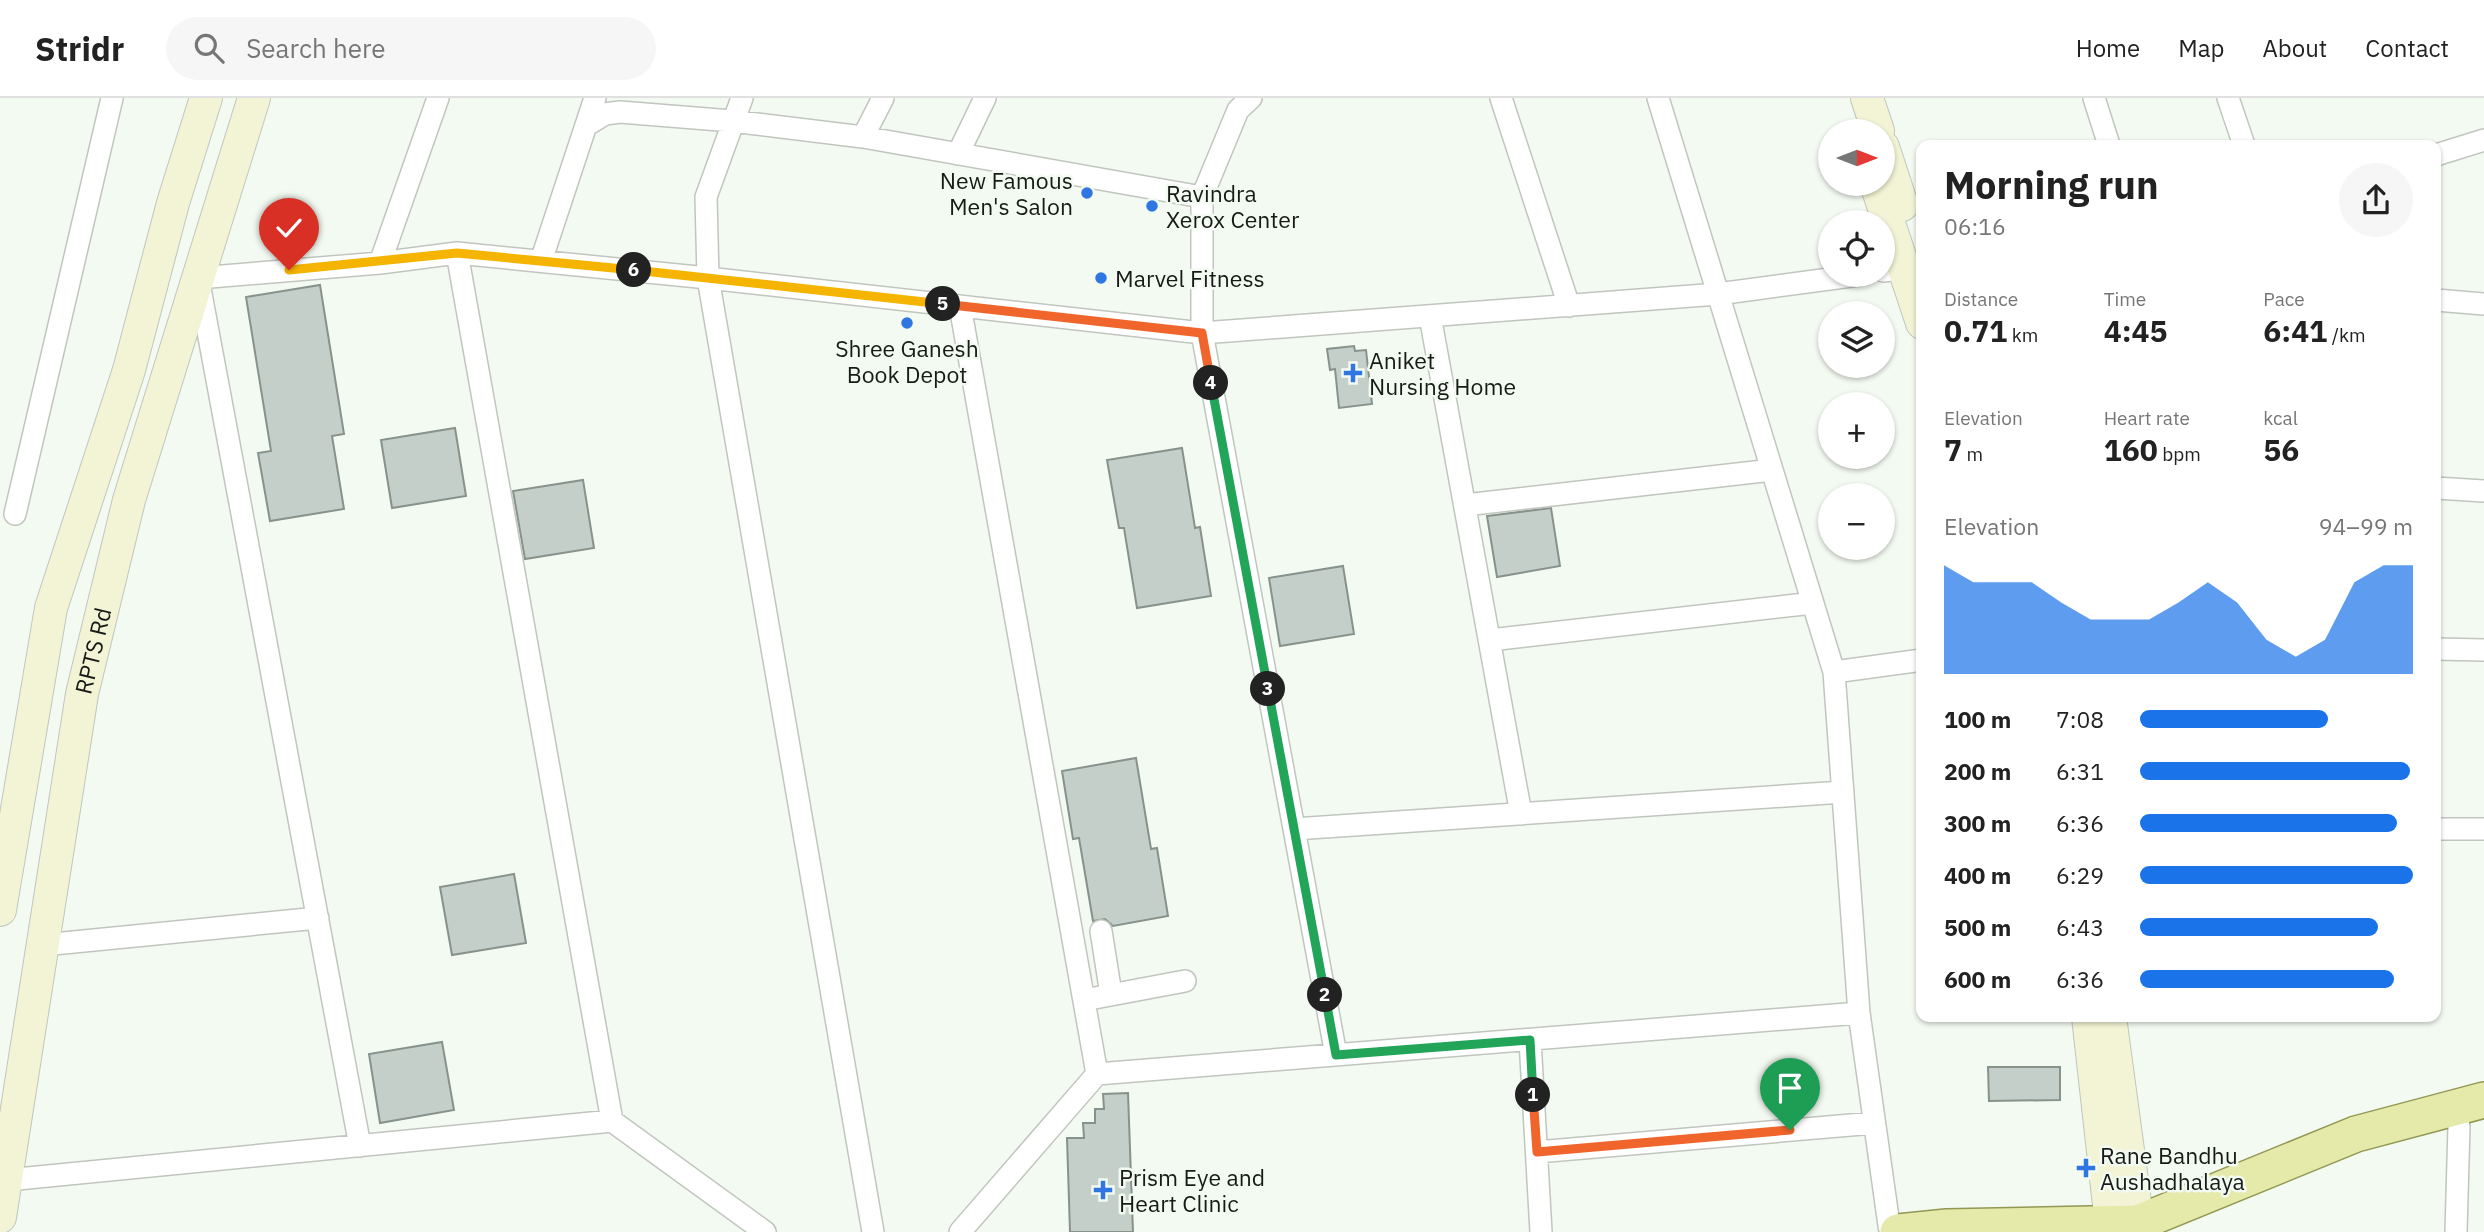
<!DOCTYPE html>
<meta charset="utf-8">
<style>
body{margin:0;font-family:"IBM Plex Sans",sans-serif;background:#f6f6f6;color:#222;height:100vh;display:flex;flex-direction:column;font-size:26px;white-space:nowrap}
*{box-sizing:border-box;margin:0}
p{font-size:23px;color:#767676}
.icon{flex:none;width:38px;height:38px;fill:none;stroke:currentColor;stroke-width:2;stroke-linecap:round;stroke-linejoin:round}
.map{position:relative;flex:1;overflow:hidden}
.sheet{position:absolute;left:1916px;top:42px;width:525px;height:882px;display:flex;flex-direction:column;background:#fff;border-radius:14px;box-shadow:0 2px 5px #0004}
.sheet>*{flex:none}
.needle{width:46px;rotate:90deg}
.tools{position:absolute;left:1818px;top:21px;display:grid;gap:14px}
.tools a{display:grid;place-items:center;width:77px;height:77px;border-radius:50%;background:#fff;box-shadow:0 2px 5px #0004;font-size:35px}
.pin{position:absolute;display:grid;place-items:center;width:60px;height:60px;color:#fff;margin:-72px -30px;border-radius:50% 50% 50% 0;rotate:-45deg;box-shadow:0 0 7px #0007}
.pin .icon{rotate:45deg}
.km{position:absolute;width:35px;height:35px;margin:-18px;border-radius:50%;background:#222;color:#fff;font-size:19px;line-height:35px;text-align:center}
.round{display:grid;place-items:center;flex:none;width:74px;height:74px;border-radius:37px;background:#f6f6f6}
.headline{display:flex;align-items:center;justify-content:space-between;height:119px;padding:0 28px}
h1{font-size:38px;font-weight:800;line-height:52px}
.metrics{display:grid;grid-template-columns:repeat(3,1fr);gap:10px;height:119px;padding:7px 28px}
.metrics div{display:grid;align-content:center}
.metrics b{font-size:30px;font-weight:800}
.metrics small{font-size:19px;font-weight:400}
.metrics p{font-size:19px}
.chart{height:196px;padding:14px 28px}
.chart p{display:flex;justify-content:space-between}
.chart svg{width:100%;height:126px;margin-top:7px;fill:#1a73e8;opacity:.7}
ul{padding:0 28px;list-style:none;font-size:23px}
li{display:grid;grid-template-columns:112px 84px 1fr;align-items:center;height:52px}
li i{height:18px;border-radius:9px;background:#1a73e8}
header{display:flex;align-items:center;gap:42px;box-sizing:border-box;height:98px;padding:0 35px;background:#fff;border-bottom:2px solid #e0e0e0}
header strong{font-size:33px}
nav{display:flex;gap:38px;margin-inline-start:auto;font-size:24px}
.search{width:490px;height:63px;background:#f6f6f6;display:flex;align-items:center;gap:18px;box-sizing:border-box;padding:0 24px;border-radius:38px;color:#767676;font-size:26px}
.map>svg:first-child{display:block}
.building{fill:#c5cfc9;stroke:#88928c;stroke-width:2}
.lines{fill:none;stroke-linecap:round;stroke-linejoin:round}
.street-casing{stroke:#c0c6be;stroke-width:24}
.secondary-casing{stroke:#c0c6be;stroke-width:34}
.primary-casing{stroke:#929752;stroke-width:38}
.street{stroke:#fff;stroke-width:21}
.secondary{stroke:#f2f4d5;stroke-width:32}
.primary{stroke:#e5e9aa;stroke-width:35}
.split-1-casing{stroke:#fff;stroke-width:14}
.split-2-casing{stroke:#fff;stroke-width:14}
.split-3-casing{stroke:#fff;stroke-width:14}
.split-4-casing{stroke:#fff;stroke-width:14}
.split-5-casing{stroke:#fff;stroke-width:14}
.split-6-casing{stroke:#fff;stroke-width:14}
.split-7-casing{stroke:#fff;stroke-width:14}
.split-1{stroke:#f0652b;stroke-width:9}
.split-2{stroke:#22a559;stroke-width:9}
.split-3{stroke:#22a559;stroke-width:9}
.split-4{stroke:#22a559;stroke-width:9}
.split-5{stroke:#f0652b;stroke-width:9}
.split-6{stroke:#f5b400;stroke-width:9}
.split-7{stroke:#f5b400;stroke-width:9}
.poi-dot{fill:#3076e2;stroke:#f3faf1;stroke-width:2.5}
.labels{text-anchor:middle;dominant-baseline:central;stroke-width:5;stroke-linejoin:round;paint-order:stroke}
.poi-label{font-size:23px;fill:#181a17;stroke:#f3faf1;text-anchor:start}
.street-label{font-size:23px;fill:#181a17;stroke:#f3faf1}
</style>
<header>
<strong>Stridr</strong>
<div class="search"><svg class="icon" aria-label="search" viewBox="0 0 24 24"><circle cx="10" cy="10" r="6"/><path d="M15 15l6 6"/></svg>Search here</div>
<nav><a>Home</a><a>Map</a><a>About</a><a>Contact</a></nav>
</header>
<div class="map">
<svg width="2484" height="1134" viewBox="0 0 2484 1134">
<rect width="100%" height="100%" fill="#f3faf1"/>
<path class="building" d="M 320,187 L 344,336 L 332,338 L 344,411 L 270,423 L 258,355 L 271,353 L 246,199 Z
M 1354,248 L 1355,253 L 1366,252 L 1372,306 L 1339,310 L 1335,271 L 1330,272 L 1327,251 Z
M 455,330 L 466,398 L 392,410 L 381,342 Z
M 1182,350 L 1195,430 L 1200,429 L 1211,498 L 1137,510 L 1124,430 L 1119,430 L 1107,362 Z
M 583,382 L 594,450 L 525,461 L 513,393 Z
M 1551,410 L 1560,468 L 1497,479 L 1487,418 Z
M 1343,468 L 1354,536 L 1280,548 L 1269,480 Z
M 1136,660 L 1151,751 L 1157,750 L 1168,818 L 1113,828 L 1105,821 L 1093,823 L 1079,740 L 1073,741 L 1062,673 Z
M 514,776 L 526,845 L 452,857 L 440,789 Z
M 442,944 L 454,1012 L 380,1025 L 369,956 Z
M 1988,969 L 2060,969 L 2060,1002 L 1989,1003 Z
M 1128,995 L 1133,1134 L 1070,1134 L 1067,1040 L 1084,1040 L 1083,1025 L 1095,1025 L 1095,1011 L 1104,1011 L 1103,996 Z"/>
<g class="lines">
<g class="street-casing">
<path id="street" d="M 742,0 L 706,99 L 708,180 L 873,1134
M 1251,0 L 1238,12 L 1202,99 L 1202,235 L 1336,957
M 1501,0 L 1569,208
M 1658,0 L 1834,574 L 1859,915 L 1890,1134
M 2094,0 L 2109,47
M 2228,0 L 2244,47
M 587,27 L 605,16 L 620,14 L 732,23 L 863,39 L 1202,99
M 863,39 L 883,0
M 958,56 L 985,0
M 2436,57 L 2484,42
M 457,155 L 612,1023
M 541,163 L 595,0
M 380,165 L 438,0
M 1883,173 L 1902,171 L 1922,172
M 2436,202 L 2484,206
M 1430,218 L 1521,716
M 2436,390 L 2484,393
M 1465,407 L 1772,372
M 15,416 L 112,0
M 1490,542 L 1813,505
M 2436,551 L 2484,552
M 1834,574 L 1922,562
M 1294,731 L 1843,694
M 2436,731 L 2484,731
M 1101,833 L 1111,896
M 43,847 L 318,820
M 1084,902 L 1185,883
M 1530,942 L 1541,1134
M 1097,976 L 1859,915
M 360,1048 L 198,180 L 380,165 L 457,155 L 708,180 L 1202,235 L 1718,196 L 1859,177
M 1537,1054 L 1874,1025
M 7,1082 L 612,1023 L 765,1134
M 960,1134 L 1097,976 L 960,208
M 2456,1134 L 2459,1028"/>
</g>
<g class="secondary-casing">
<g id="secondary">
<path d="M 1867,0 L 1878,33"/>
<path d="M 1883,49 L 1902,107"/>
<path d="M 1876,86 L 1922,225"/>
<path d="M 0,812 L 51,510 L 129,272 L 173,105 L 206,0"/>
<path d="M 2088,919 L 2112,1134"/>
<path d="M 2110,919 L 2139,1134"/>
<path id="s1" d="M 0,1119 L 82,596 L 129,402 L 254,0"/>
</g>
</g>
<g class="primary-casing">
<path id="primary" d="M 1898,1134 L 1947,1129 L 2138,1125 L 2356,1036 L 2484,1002"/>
</g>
<use href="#street" class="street"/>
<use href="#secondary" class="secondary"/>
<use href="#primary" class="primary"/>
</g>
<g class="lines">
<g class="split-1-casing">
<path id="split-1" d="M 1533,997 L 1537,1054 L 1790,1032"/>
</g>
<g class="split-2-casing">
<path id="split-2" d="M 1325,897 L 1336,957 L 1530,942 L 1533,997"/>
</g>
<g class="split-3-casing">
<path id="split-3" d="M 1268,591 L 1325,897"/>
</g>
<g class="split-4-casing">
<path id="split-4" d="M 1211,285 L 1268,591"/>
</g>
<g class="split-5-casing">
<path id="split-5" d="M 943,206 L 1202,235 L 1211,285"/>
</g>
<g class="split-6-casing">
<path id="split-6" d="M 634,172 L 943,206"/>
</g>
<g class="split-7-casing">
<path id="split-7" d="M 289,172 L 457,155 L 634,172"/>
</g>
<use href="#split-1" class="split-1"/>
<use href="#split-2" class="split-2"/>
<use href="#split-3" class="split-3"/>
<use href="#split-4" class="split-4"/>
<use href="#split-5" class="split-5"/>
<use href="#split-6" class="split-6"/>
<use href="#split-7" class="split-7"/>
</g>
<g class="poi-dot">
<circle cx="1087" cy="95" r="7"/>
<circle cx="1152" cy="108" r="7"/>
<circle cx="1101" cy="180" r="7"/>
<circle cx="907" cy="225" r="7"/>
<path d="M1349.5 264.5h7v7h7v7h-7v7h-7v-7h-7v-7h7z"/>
<path d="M2082.5 1059.5h7v7h7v7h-7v7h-7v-7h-7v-7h7z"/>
<path d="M1099.5 1081.5h7v7h7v7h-7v7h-7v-7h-7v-7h7z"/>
</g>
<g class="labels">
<g class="poi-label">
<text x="1073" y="82" text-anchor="end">New Famous<tspan x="1073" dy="26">Men's Salon</tspan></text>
<text x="1166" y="95">Ravindra<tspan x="1166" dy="26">Xerox Center</tspan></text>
<text x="1115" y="180">Marvel Fitness</text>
<text x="907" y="250" text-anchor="middle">Shree Ganesh<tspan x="907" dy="26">Book Depot</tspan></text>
<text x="1369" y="262">Aniket<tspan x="1369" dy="26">Nursing Home</tspan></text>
<text x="2100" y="1057">Rane Bandhu<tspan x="2100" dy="26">Aushadhalaya</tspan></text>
<text x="1119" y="1079">Prism Eye and<tspan x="1119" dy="26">Heart Clinic</tspan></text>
</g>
<g class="street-label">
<text stroke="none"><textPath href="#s1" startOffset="574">RPTS Rd</textPath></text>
</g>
</g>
</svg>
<div class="tools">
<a><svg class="needle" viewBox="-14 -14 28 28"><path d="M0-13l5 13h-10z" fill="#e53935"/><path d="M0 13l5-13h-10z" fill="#767676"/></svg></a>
<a><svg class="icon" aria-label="locate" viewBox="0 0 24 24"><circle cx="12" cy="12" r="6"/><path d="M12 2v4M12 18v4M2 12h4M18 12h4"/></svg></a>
<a><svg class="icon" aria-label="layers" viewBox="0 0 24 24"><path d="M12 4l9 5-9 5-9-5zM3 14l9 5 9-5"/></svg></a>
<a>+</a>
<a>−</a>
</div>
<div class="pin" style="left:1790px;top:1032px;background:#1e9e55"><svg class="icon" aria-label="arrive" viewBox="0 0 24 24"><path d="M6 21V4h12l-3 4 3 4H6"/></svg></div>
<div class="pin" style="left:289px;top:172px;background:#d93025"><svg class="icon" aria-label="check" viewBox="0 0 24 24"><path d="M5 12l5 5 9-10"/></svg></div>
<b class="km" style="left:1533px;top:997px">1</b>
<b class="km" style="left:1325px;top:897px">2</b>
<b class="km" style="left:1268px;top:591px">3</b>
<b class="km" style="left:1211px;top:285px">4</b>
<b class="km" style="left:943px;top:206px">5</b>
<b class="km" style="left:634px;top:172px">6</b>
<section class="sheet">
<div class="headline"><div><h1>Morning run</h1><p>06:16</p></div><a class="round"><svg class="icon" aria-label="share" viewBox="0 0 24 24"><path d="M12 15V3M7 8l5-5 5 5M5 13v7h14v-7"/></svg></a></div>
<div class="metrics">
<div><p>Distance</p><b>0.71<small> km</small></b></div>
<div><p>Time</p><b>4:45</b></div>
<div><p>Pace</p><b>6:41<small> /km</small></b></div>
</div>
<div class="metrics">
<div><p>Elevation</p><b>7<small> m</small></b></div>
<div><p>Heart rate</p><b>160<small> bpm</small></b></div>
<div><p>kcal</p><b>56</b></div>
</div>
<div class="chart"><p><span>Elevation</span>94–99 m</p>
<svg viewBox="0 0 160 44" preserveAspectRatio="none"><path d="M0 44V6L10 12L20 12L30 12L40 19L50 25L60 25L70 25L80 19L90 12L100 19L110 32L120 38L130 32L140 12L150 6L160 6V44z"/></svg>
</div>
<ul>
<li><b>100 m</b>7:08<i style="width:69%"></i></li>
<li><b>200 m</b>6:31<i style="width:99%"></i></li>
<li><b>300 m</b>6:36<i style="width:94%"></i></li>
<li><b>400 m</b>6:29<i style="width:100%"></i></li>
<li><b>500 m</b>6:43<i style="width:87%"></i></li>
<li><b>600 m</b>6:36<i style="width:93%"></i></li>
</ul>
</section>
</div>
